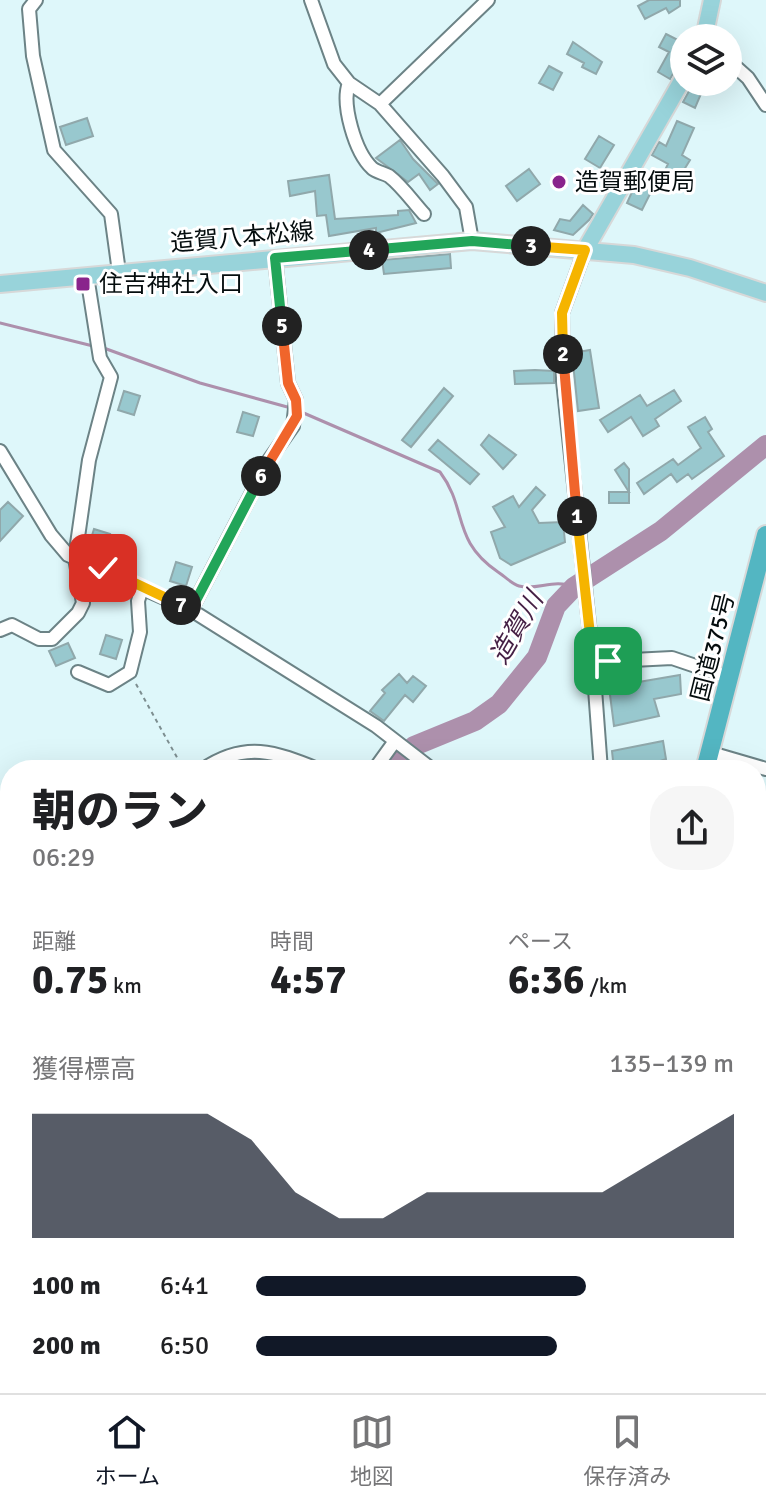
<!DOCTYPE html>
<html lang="ja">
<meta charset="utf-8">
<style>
body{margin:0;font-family:Signika,"Noto Sans JP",sans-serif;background:#f6f6f6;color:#202124;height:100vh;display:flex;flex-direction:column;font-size:30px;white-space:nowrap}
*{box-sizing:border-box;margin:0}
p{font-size:26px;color:#757577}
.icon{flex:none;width:44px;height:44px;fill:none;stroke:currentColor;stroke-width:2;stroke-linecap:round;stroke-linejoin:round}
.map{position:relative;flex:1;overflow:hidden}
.sheet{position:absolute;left:0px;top:760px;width:766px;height:634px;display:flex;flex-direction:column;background:#fff;border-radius:32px 32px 0 0;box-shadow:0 8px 32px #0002}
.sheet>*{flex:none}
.tools{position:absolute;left:670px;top:24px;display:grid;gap:16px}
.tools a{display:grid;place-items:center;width:72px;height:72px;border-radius:50%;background:#fff;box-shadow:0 8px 32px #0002;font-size:40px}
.pin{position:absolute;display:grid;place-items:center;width:68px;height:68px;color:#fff;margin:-34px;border-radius:16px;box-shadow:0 4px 12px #0006}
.km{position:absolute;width:40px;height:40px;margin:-20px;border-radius:50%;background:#222;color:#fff;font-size:22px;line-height:40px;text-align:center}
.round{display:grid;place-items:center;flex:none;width:84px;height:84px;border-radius:32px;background:#f6f6f6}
.head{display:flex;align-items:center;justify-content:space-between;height:136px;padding:0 32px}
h1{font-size:44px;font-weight:800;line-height:60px}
.metrics{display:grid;grid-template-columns:repeat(3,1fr);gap:12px;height:136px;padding:8px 32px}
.metrics div{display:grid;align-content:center}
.metrics b{font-size:40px;font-weight:800}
.metrics small{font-size:22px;font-weight:400}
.metrics p{font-size:22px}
.chart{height:224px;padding:16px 32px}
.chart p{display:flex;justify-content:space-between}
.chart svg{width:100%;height:144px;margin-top:8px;fill:#111827;opacity:.7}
ul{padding:0 32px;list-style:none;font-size:26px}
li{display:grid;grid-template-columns:128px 96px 1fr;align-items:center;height:60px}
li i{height:20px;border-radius:10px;background:#111827}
.tab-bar{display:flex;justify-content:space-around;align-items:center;height:112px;border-top:2px solid #e0e0e0;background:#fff;font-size:22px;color:#757577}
.tab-bar a{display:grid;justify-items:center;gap:4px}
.tab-bar .selected{color:#111827}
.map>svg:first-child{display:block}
.forest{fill:#bca0bc}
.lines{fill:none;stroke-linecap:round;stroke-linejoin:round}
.stream{stroke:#ad90ac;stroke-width:3}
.river{stroke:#ad90ac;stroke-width:20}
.building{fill:#98c8ce;stroke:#90a8ab;stroke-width:2}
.minor-casing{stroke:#6c8386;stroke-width:16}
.major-casing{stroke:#d7d8d8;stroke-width:20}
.highway-casing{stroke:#d7d8d8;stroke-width:22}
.path{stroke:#7d8e90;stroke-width:2;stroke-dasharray:4 4;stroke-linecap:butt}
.minor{stroke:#fff;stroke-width:12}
.major{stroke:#98d3da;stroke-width:16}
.highway{stroke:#53b6c2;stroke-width:18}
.split-1-casing{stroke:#fff;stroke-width:16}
.split-2-casing{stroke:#fff;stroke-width:16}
.split-3-casing{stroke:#fff;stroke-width:16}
.split-4-casing{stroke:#fff;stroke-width:16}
.split-5-casing{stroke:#fff;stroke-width:16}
.split-6-casing{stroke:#fff;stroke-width:16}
.split-7-casing{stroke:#fff;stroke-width:16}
.split-8-casing{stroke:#fff;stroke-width:16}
.split-1{stroke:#f5b400;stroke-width:10}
.split-2{stroke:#f0652b;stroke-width:10}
.split-3{stroke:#f5b400;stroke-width:10}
.split-4{stroke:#22a559;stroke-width:10}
.split-5{stroke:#22a559;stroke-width:10}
.split-6{stroke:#f0652b;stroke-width:10}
.split-7{stroke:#22a559;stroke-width:10}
.split-8{stroke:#f5b400;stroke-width:10}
.poi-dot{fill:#89248c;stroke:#fff;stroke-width:3}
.labels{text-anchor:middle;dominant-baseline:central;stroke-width:6;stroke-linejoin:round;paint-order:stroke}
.poi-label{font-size:24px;fill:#050d0e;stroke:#fff;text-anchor:start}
.street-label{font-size:24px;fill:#050d0e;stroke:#fff}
.water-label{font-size:26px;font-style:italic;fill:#441f44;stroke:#fff}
</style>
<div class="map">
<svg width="766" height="1393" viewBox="0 0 766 1393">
<rect width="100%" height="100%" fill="#def7fa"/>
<path class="forest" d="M 10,1003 L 10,1384 L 641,1384 L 639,1393 L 0,1393 L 0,1009 Z
M 756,1097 L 766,1097 L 766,1393 L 680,1393 L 675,1384 L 756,1384 Z"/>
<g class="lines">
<path class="stream" d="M 0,323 L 93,346
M 101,347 L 200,383 L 291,408
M 299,411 L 440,472 C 468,509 451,540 498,572 C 503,575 512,584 519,586 C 537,591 554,578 574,587"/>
<path class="river" d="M 219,770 L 249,763 L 300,770
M 387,770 L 414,746 L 475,721 L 499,704 L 537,657 L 556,606 L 574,587 L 661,531 L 766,445
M 0,968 L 10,956"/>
</g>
<path class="building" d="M 649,0 L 680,0 L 680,6 L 669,13 L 666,8 L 645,19 L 638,6 Z
M 666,34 L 684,43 L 684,55 L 670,79 L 658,72 L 669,52 L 659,47 Z
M 573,42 L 602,62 L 596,74 L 582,67 L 584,63 L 567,54 Z
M 549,66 L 562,73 L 553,90 L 539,83 Z
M 694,82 L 706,82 L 695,108 L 683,102 Z
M 87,118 L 93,136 L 66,145 L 60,127 Z
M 677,121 L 694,128 L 682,155 L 690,160 L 679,178 L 665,170 L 668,164 L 652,155 L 659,142 L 666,146 Z
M 599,136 L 614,145 L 600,168 L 585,159 Z
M 400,140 L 413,159 L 438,184 L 430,190 L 419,174 L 408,182 L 376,158 Z
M 529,169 L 540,184 L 517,201 L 506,186 Z
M 329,175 L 335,219 L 398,215 L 398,211 L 409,210 L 416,223 L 376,233 L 376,228 L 329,236 L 326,215 L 317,216 L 315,191 L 290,196 L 288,181 Z
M 636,183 L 652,190 L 642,210 L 627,203 Z
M 583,205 L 593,214 L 589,220 L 573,235 L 554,230 L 560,219 L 570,221 Z
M 450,254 L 451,268 L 384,274 L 382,260 Z
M 590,350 L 599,408 L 578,411 L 572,353 Z
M 535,370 L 554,371 L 554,383 L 515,384 L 514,371 Z
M 444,388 L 453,396 L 411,447 L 402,440 Z
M 674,390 L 681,401 L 655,419 L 659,426 L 643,436 L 631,417 L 608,432 L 600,420 L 640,395 L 647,406 Z
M 124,391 L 140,396 L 134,415 L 118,410 Z
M 243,412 L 259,417 L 253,436 L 237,432 Z
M 705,417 L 712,429 L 708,432 L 724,456 L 692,479 L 688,474 L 677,482 L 671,474 L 644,494 L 637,483 L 673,459 L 678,465 L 701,448 L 688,427 Z
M 489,435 L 516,455 L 503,469 L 481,445 Z
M 438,440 L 479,474 L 470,484 L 429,450 Z
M 624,463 L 629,469 L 629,503 L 609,503 L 609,492 L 629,492 L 615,470 Z
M 536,487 L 545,495 L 532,510 L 539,523 L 563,522 L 565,542 L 511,565 L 500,558 L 491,532 L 505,527 L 493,507 L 513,496 L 519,507 Z
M 8,502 L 23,516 L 0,541 L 0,510 Z
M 94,529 L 110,534 L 104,553 L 88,548 Z
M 176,562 L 192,567 L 186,586 L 170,581 Z
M 106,635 L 122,640 L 116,659 L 100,654 Z
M 68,643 L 75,658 L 56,666 L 49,651 Z
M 399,674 L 407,683 L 413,676 L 426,686 L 413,702 L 405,695 L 384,721 L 370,711 L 385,693 L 382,690 Z
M 680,675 L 681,694 L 654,699 L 659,716 L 614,726 L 609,687 Z
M 663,741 L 666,759 L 635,770 L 614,770 L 612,751 Z"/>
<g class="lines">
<g class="minor-casing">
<path id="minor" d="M 36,0 L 29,9 L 33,56 L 54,150 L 111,214 L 119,272
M 311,0 L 334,64 L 349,83 L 380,104 L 443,176 L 466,207 L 472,241
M 728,60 L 748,78 L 766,105
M 349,83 C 341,104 355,152 372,168 C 376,172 384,173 389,176 C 402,186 413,202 424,214
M 380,104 L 488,0
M 585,250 L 562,313 L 563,381 L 593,662 L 601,770
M 0,451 L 51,535 L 68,555 L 191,610 L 376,726 L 433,770
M 191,610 L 269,460 L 293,426 L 296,400 L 288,383 L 275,258
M 0,630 L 12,625 L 39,639 L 52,639 L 78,613 L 83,603 L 75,558 L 89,460 L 111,377 L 100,358 L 87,276
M 593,662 L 672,658 L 731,678
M 78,672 L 109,685 L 130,672 L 140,632 L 138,601 L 142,588
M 711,753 L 766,769
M 202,770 C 246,740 275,752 320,770
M 374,770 L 395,741
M 0,897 L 10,908
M 0,954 L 10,943
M 0,1010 L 10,1004
M 756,1082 L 766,1077"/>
</g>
<g class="major-casing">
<path id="major" d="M 704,38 L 712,0
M 585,250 L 684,77
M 0,284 L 472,241 L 634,255 L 690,268 L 766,293"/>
</g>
<g class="highway-casing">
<path id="highway" d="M 705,770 L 766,535
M 675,1384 L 679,1393"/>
</g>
<path class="path" d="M 136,684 L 184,770"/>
<use href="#minor" class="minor"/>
<use href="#major" class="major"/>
<use href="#highway" class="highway"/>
</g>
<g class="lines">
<g class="split-1-casing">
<path id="split-1" d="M 577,516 L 593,662 L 608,661"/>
</g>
<g class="split-2-casing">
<path id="split-2" d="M 563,354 L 577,516"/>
</g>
<g class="split-3-casing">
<path id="split-3" d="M 531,246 L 585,250 L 562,313 L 563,354"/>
</g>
<g class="split-4-casing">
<path id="split-4" d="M 369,250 L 472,241 L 531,246"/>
</g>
<g class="split-5-casing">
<path id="split-5" d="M 282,326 L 275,258 L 369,250"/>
</g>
<g class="split-6-casing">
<path id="split-6" d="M 261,476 L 297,416 L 296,400 L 288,383 L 282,326"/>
</g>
<g class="split-7-casing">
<path id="split-7" d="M 181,605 L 191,610 L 261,476"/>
</g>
<g class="split-8-casing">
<path id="split-8" d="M 103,568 L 181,605"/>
</g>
<use href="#split-1" class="split-1"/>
<use href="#split-2" class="split-2"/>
<use href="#split-3" class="split-3"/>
<use href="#split-4" class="split-4"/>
<use href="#split-5" class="split-5"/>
<use href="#split-6" class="split-6"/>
<use href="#split-7" class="split-7"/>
<use href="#split-8" class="split-8"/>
</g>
<g class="poi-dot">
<circle cx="559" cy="182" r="8"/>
<rect x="75" y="276" width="16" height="16" rx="4"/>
</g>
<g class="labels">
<g class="poi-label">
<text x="575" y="182">造賀郵便局</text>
<text x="99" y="284">住吉神社入口</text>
</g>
<g class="street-label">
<text transform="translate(242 237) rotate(-5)">造賀八本松線</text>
<text transform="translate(713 647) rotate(-76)">国道375号</text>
</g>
<g class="water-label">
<text transform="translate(517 628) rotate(-60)">造賀川</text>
</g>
</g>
</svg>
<div class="tools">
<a><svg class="icon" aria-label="layers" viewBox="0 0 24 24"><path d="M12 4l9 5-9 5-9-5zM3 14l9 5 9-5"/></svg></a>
</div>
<div class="pin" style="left:608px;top:661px;background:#1e9e55"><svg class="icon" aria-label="arrive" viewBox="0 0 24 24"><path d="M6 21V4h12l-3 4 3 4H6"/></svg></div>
<div class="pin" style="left:103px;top:568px;background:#d93025"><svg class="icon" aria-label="check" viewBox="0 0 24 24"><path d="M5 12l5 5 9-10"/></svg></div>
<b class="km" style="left:577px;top:516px">1</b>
<b class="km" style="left:563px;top:354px">2</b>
<b class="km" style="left:531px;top:246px">3</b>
<b class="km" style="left:369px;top:250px">4</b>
<b class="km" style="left:282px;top:326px">5</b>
<b class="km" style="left:261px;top:476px">6</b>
<b class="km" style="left:181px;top:605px">7</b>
<section class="sheet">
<div class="head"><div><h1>朝のラン</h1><p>06:29</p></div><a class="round"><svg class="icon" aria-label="share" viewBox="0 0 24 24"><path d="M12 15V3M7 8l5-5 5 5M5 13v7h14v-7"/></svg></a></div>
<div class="metrics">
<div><p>距離</p><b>0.75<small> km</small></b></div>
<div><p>時間</p><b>4:57</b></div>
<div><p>ペース</p><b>6:36<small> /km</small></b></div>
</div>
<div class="chart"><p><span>獲得標高</span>135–139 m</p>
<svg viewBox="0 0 160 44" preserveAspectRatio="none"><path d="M0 44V6L10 6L20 6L30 6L40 6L50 14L60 30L70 38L80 38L90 30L100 30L110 30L120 30L130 30L140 22L150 14L160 6V44z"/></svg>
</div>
<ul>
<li><b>100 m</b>6:41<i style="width:69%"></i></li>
<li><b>200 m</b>6:50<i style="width:63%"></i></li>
</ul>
</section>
</div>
<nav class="tab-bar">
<a class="selected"><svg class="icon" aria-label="home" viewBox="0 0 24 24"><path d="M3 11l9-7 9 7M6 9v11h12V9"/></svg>ホーム</a>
<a><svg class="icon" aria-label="map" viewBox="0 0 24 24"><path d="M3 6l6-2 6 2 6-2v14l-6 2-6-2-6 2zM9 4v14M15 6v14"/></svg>地図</a>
<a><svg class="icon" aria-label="saved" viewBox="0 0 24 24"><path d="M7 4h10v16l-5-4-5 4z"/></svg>保存済み</a>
</nav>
